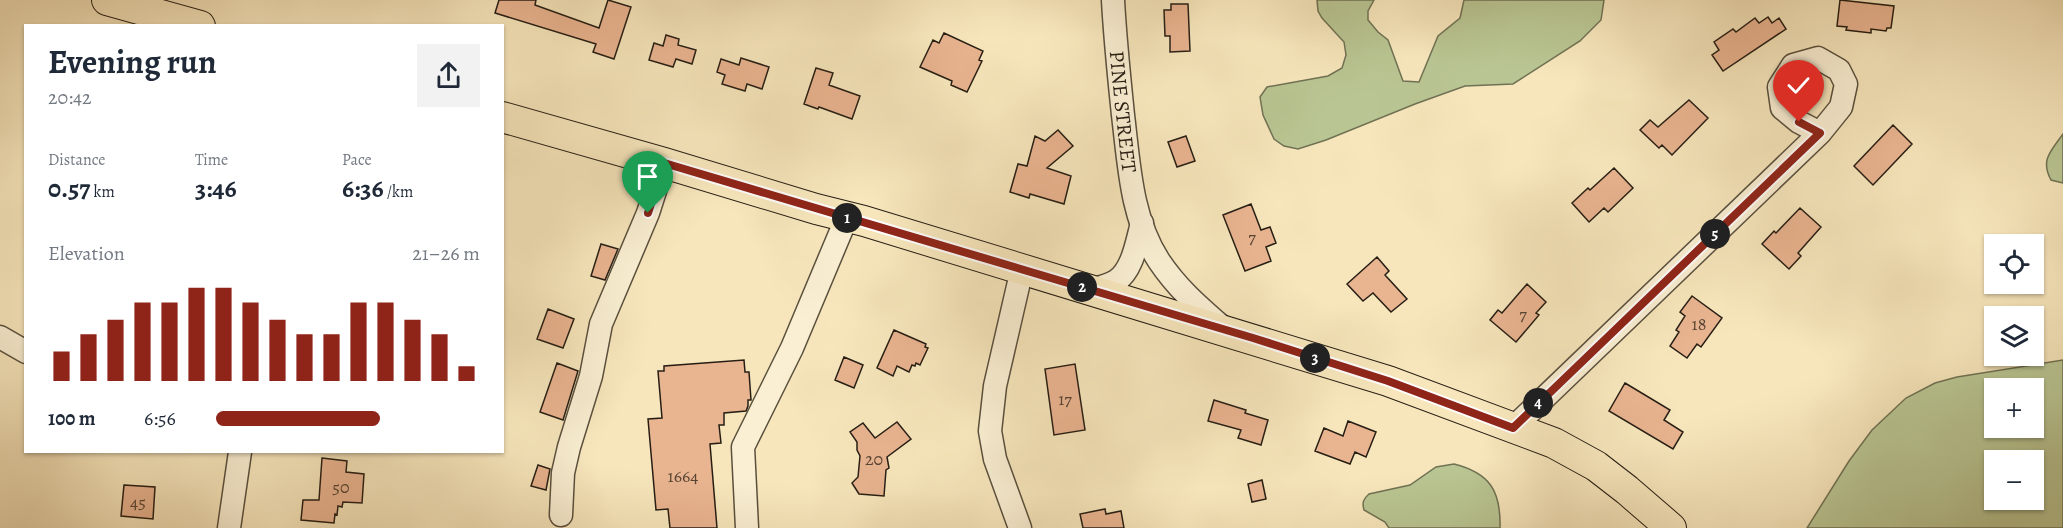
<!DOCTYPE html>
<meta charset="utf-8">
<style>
body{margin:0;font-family:Alegreya,serif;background:#f2f2f3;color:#1f2937;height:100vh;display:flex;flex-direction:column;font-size:22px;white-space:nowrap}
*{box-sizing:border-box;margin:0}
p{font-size:20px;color:#747a83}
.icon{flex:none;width:33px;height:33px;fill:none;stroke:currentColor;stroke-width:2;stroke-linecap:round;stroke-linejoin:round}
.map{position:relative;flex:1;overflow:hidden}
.details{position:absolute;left:24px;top:24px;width:480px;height:429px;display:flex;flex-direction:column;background:#fff;border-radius:0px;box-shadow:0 2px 4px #0004}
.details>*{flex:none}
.tools{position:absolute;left:1984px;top:234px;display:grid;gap:12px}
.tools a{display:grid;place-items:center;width:60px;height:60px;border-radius:0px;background:#fff;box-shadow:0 2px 4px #0004;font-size:30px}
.pin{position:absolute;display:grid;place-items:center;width:51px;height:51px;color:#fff;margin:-62px -26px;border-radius:50% 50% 50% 0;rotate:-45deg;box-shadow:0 0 6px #0007}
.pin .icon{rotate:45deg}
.km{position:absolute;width:30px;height:30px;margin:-15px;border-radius:50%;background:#222;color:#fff;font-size:16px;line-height:30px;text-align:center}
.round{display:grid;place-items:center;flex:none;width:63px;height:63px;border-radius:0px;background:#f2f2f3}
.summary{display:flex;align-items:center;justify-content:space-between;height:102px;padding:0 24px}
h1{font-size:33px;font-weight:600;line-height:45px}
.figures{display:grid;grid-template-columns:repeat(3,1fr);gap:9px;height:102px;padding:6px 24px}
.figures div{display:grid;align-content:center}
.figures b{font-size:26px;font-weight:600}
.figures small{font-size:16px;font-weight:400}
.figures p{font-size:16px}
.chart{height:168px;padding:12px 24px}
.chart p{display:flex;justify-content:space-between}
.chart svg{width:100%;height:108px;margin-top:6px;stroke:#8f2418;stroke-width:6}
ul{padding:0 24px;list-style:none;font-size:20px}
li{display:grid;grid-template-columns:96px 72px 1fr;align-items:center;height:45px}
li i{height:15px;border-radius:8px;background:#8f2418}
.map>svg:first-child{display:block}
.green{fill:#b9c693;stroke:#707254;stroke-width:1.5;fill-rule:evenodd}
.building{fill:#e9b490;stroke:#261e14;stroke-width:1.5}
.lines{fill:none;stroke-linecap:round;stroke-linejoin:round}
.minor-casing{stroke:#5a503e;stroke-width:25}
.major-casing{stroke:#261e14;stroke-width:32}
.minor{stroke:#faefd3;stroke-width:22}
.major{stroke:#f7e6bc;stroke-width:30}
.route-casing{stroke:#fff;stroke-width:12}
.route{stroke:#8f2418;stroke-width:8}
.labels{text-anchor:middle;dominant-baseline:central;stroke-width:4.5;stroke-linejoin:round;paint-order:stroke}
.number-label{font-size:18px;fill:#574433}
.street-label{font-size:21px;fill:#261e14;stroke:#faefd3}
</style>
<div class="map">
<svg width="2063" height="528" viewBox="0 0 2063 528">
<rect width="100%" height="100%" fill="#f7e6bc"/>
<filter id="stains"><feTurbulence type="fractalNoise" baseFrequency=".00333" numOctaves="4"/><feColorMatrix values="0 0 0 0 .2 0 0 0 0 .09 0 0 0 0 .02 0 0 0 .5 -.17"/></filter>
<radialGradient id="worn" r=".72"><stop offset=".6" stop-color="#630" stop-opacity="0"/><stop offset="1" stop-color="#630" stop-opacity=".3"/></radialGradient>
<path class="green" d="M 1317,0 L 1374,0 L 1368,11 L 1368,20 L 1378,32 L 1388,40 L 1403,81 L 1419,82 L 1438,36 L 1460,18 L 1464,0 L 1604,0 L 1601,20 L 1580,41 L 1513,84 L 1465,86 L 1415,104 L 1326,140 L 1298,149 L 1284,146 L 1274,139 L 1263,115 L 1260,97 L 1267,87 L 1328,76 L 1342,68 L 1346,55 L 1344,42 L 1322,18 L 1318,11 Z
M 2063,134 L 2063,183 L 2051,180 C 2040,160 2051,151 2063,134 Z
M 2063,360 L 2063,528 L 1807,528 L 1849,461 L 1872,430 L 1906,398 L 1935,383 L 1957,377 ZM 2034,388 L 2034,428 L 1995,428 L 1995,388 ZM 2034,460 L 2034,500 L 1995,500 L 1995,460 Z
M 1454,464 C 1490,473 1501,491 1500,528 L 1389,528 L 1385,522 L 1364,510 C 1362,503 1363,499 1369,494 L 1410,485 L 1436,467 Z"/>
<path class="building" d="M 499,0 L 536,0 L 535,5 L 599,28 L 608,0 L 631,7 L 614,59 L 593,52 L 596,44 L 495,13 Z
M 1840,0 L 1894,6 L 1891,28 L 1887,28 L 1886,31 L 1871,29 L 1871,33 L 1846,30 L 1847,27 L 1837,26 Z
M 1171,4 L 1188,4 L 1190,51 L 1170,52 L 1170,36 L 1165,36 L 1164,10 L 1171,10 Z
M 1768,17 L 1772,23 L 1779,18 L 1786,29 L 1723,71 L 1712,55 L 1719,50 L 1714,42 L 1733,29 L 1736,32 L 1755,18 L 1759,23 Z
M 944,33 L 983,51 L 979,60 L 982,61 L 967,92 L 951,85 L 952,81 L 920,67 L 933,40 L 939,43 Z
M 666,35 L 679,39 L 678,45 L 696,50 L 692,64 L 676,59 L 673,67 L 649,60 L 654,43 L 663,46 Z
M 741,58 L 769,67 L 762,89 L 747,84 L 745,91 L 722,84 L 725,75 L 717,72 L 721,59 L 739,65 Z
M 816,68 L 833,73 L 829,85 L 860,96 L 852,119 L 819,107 L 818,109 L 804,104 Z
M 1689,100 L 1708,118 L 1672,155 L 1662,145 L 1659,148 L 1640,130 L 1650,120 L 1658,127 Z
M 1893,125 L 1912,144 L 1873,185 L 1854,166 Z
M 1058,130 L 1073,146 L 1047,168 L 1071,176 L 1064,204 L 1030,194 L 1029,198 L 1010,192 L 1018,164 L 1027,166 L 1035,136 L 1045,141 Z
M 1186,136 L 1195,161 L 1177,167 L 1168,142 Z
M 1614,168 L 1633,188 L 1608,212 L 1604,208 L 1589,222 L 1572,203 L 1588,188 L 1590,190 Z
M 1251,204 L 1261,230 L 1270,227 L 1276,243 L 1266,247 L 1271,261 L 1245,271 L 1223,215 Z
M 1800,208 L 1821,227 L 1798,253 L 1801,256 L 1789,269 L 1762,244 L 1774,231 L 1776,233 Z
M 601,244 L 618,249 L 605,280 L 591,276 Z
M 1377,257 L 1389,271 L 1385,275 L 1407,299 L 1391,312 L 1373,293 L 1363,301 L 1347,284 Z
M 1527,284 L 1546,302 L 1536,313 L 1539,315 L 1516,342 L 1490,320 L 1498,310 L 1502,313 Z
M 1692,296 L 1722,318 L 1701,347 L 1697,344 L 1687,358 L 1670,346 L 1679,332 L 1676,330 L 1685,316 L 1680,312 Z
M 548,309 L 574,319 L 563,348 L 537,339 Z
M 894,330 L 926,344 L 925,347 L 928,348 L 920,365 L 916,363 L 915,366 L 912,365 L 909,372 L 897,366 L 893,376 L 877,368 Z
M 844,357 L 863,365 L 854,388 L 835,380 Z
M 744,360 L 745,372 L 749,372 L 751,400 L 748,400 L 748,406 L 746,411 L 724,413 L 724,425 L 719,425 L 721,443 L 710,444 L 717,528 L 670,528 L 668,509 L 656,510 L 648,419 L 662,418 L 658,371 L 664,371 L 664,366 Z
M 557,363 L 578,371 L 563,420 L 540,412 Z
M 1075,364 L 1085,430 L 1054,435 L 1045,369 Z
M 1625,383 L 1670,410 L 1664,420 L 1683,432 L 1673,449 L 1609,411 Z
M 1214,400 L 1246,410 L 1245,413 L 1268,420 L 1261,445 L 1238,438 L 1241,430 L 1208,421 Z
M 1348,421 L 1376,432 L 1366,457 L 1355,452 L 1350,464 L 1315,451 L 1324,428 L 1343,436 Z
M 897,422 L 911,439 L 887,457 L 889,468 L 886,470 L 884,496 L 859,494 L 852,483 L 858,477 L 860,456 L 857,450 L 857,442 L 850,432 L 863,423 L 875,438 Z
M 322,458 L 347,461 L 346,472 L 364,474 L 362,503 L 343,502 L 342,507 L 338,506 L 337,515 L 335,514 L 334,523 L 301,520 L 303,500 L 319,500 Z
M 538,465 L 550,469 L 546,490 L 531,486 Z
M 1262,480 L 1266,499 L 1252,502 L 1248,484 Z
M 124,485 L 155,487 L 153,519 L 121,516 Z
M 1105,509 L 1106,514 L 1121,511 L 1124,528 L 1083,528 L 1080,514 Z"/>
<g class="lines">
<g class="minor-casing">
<g id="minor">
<path id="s1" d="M 1113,0 C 1115,38 1119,76 1123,115 C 1129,164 1131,218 1159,261 C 1177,288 1198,306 1222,327"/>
<path d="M 1093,290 C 1100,287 1109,285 1116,281 C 1133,270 1137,241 1142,223"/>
<path d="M 0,337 L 26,352"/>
<path d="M 1513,428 L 1820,133 L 1841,107 L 1846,84 L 1839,70 L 1818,58 L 1793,65 L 1779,87 L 1782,108 L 1799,122 L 1820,133"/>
<path d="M 561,515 L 563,473 L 569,447 L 591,376 L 601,324 L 648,213 L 664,163"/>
<path d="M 229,528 L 240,452"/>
<path d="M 747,528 L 743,447 L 792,348 L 847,217"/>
<path d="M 1020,528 L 995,459 L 990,431 L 995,386 L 1022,269"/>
</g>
</g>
<g class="major-casing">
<path id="major" d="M 107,0 L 200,26
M 502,117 L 664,163 L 816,209 L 864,221 L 1388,381 L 1554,443 L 1596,466 L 1627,490 L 1671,528"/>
</g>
<use href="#minor" class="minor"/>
<use href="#major" class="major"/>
</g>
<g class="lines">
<g class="route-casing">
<path id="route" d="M 648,213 L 664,163 L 1253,338 L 1388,381 L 1513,428 L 1820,133 L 1799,122"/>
</g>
<use href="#route" class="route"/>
</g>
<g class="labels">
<g class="number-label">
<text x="1252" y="237">7</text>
<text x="1523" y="314">7</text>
<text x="1699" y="324">18</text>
<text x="1065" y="399">17</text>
<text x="874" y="459">20</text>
<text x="683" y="476">1664</text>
<text x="341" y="487">50</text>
<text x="138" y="502">45</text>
</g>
<g class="street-label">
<text stroke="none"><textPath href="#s1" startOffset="112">PINE STREET</textPath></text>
</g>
</g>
<rect width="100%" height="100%" filter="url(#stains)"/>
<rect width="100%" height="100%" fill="url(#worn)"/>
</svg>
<div class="tools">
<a><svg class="icon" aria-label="locate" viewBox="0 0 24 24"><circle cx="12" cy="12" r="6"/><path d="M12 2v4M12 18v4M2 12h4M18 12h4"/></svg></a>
<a><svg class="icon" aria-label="layers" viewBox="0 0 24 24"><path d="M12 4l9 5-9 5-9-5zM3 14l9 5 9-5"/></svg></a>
<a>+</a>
<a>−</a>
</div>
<div class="pin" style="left:648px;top:213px;background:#1e9e55"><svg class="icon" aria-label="arrive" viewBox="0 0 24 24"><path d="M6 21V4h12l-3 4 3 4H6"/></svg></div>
<div class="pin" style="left:1799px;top:122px;background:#d93025"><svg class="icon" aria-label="check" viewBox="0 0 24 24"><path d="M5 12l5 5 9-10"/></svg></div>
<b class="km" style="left:847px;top:218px">1</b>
<b class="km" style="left:1082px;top:287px">2</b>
<b class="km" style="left:1315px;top:358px">3</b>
<b class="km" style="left:1538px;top:403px">4</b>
<b class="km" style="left:1715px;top:234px">5</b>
<section class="details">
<div class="summary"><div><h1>Evening run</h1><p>20:42</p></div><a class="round"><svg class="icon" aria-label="share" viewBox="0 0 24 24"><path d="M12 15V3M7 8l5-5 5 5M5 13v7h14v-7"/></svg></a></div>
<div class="figures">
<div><p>Distance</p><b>0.57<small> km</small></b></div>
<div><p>Time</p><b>3:46</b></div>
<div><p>Pace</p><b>6:36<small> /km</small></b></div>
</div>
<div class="chart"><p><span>Elevation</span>21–26 m</p>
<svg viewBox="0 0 160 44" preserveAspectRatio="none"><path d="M5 44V32M15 44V25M25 44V19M35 44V12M45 44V12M55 44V6M65 44V6M75 44V12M85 44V19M95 44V25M105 44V25M115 44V12M125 44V12M135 44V19M145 44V25M155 44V38"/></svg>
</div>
<ul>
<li><b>100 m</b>6:56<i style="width:62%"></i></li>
</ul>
</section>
</div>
